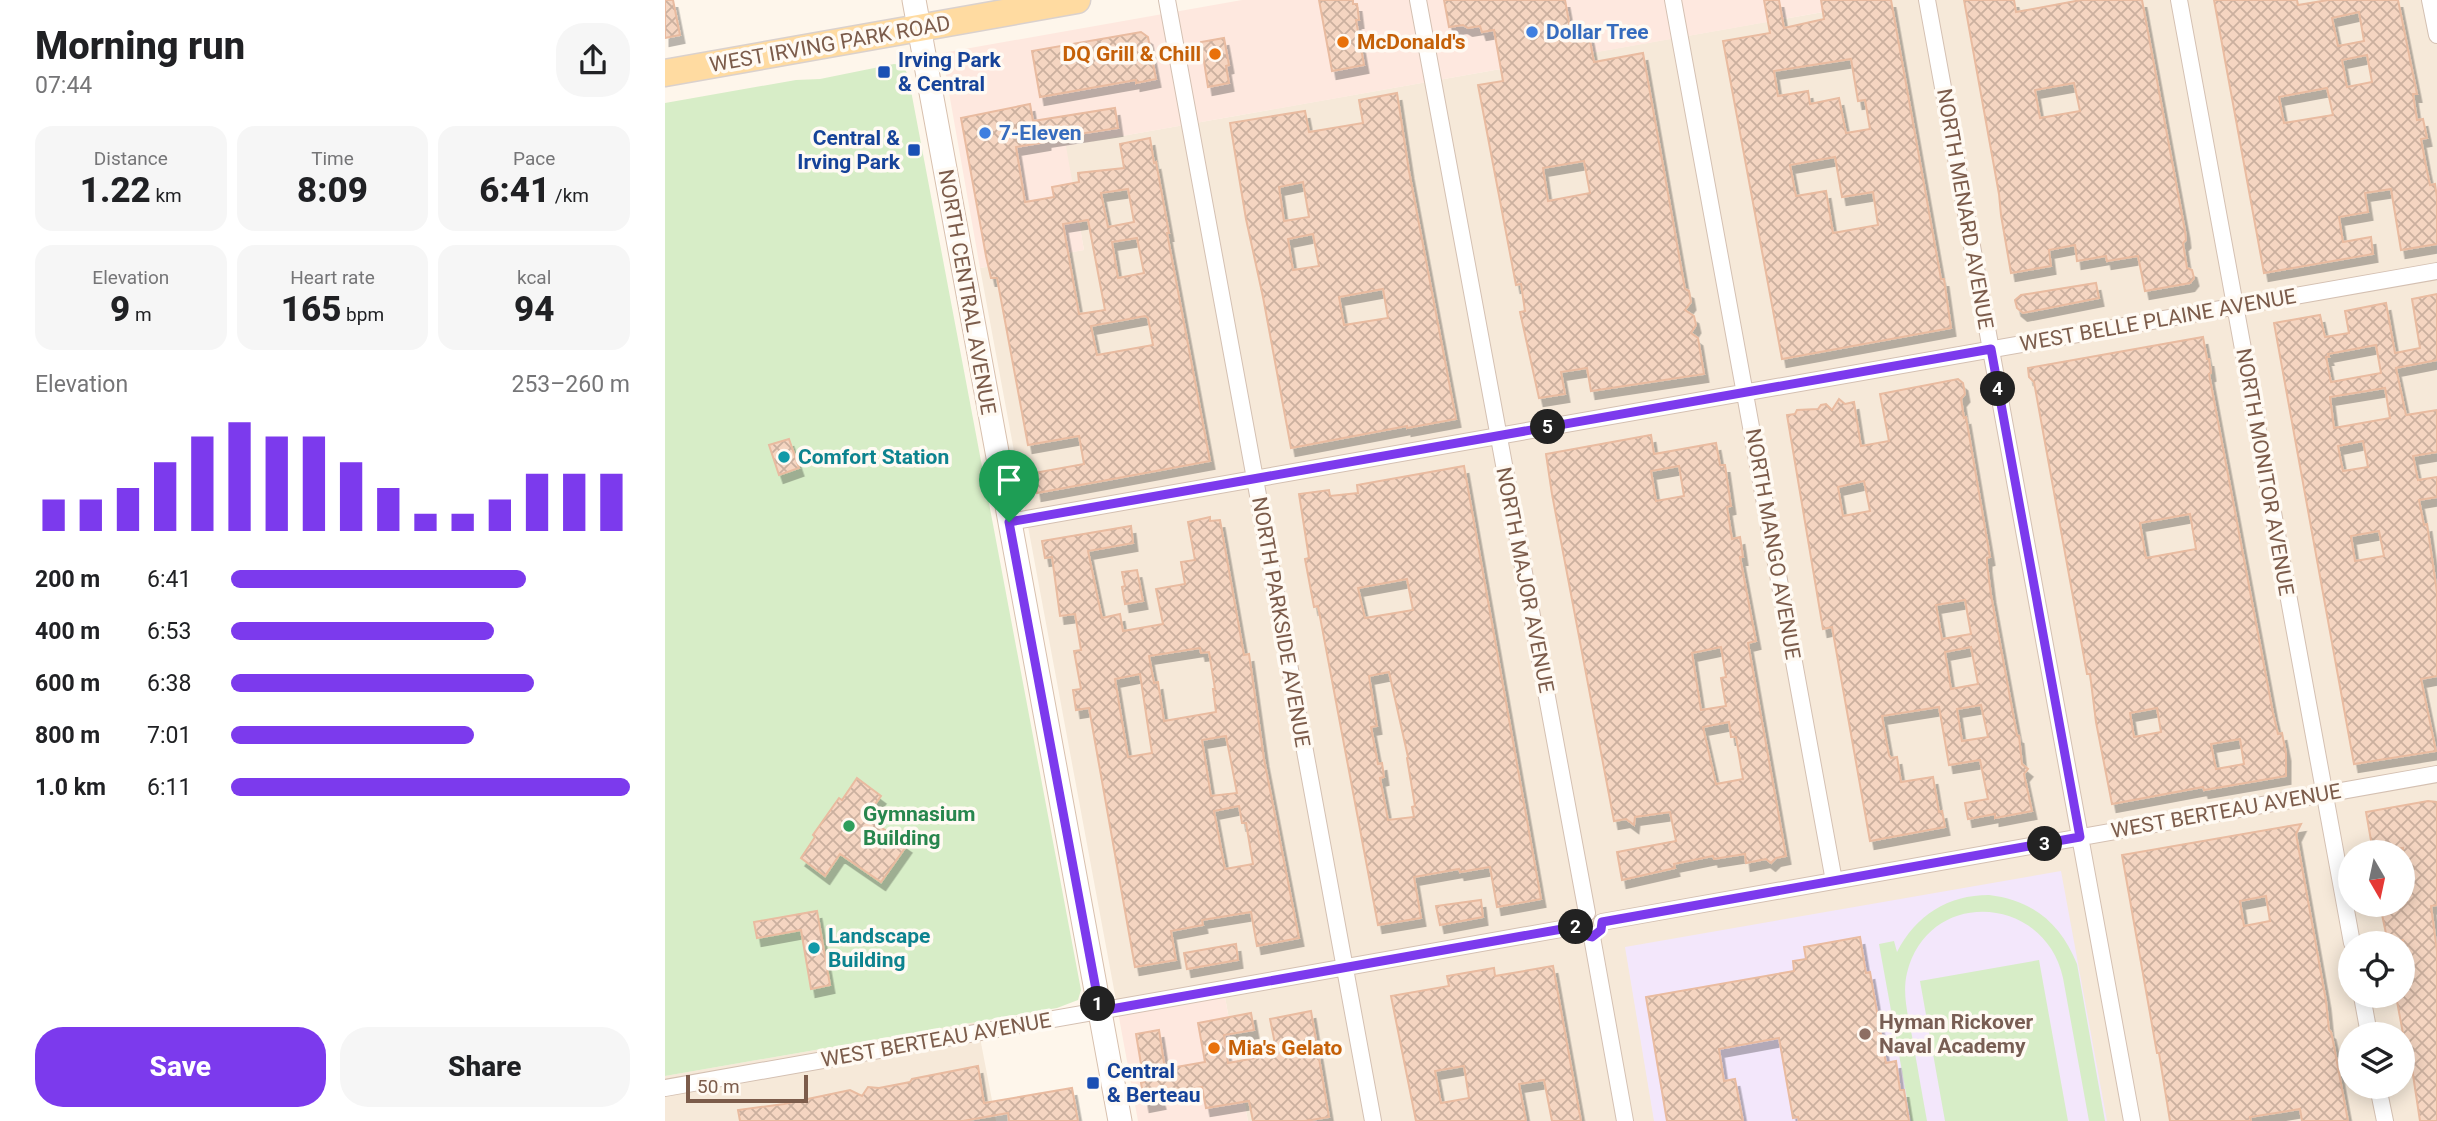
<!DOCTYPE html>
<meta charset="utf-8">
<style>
body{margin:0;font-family:Roboto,sans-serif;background:#f6f6f6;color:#202124;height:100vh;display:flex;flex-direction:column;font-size:26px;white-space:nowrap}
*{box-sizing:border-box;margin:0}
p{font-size:23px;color:#757577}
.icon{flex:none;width:38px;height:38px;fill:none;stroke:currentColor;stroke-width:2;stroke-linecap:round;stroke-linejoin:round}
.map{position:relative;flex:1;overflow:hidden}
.side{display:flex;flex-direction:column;background:#fff;width:665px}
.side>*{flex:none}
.needle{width:46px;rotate:171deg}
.buttons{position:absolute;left:1673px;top:840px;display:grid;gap:14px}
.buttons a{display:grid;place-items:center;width:77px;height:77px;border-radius:50%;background:#fff;box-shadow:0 4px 18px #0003;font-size:35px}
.scale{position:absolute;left:21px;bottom:18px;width:122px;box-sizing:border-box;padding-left:7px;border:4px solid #7c5c4b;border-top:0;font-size:19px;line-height:24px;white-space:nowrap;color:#7c5c4b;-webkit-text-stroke:5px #fffaf3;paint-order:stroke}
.pin{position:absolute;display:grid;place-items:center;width:60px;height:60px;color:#fff;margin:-72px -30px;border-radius:50% 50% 50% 0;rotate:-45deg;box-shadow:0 0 7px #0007}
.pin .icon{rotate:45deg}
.km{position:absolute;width:35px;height:35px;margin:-18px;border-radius:50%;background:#222;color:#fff;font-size:19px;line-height:35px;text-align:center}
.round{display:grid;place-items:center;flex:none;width:74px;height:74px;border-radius:28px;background:#f6f6f6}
.headline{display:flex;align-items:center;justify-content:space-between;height:119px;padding:0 35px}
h1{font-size:38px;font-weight:800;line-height:52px}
.metrics{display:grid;grid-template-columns:repeat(3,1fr);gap:10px;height:119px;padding:7px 35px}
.metrics div{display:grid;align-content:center;border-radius:18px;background:#f6f6f6;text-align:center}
.metrics b{font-size:35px;font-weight:800}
.metrics small{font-size:19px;font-weight:400}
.metrics p{font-size:19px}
.chart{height:196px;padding:14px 35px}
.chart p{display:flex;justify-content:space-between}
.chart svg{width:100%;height:126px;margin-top:7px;stroke:#7c3aed;stroke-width:6}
.action{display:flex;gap:14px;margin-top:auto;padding:14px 35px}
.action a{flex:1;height:80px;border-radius:28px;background:#7c3aed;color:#fff;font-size:28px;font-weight:800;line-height:80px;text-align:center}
.action a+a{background:#f6f6f6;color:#202124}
ul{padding:0 35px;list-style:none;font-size:23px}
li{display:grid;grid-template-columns:112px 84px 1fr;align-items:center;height:52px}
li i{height:18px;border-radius:9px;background:#7c3aed}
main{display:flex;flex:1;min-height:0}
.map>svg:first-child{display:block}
.residential{fill:#f6e9d9;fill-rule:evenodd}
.commercial{fill:#fee8df}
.education{fill:#f3e7fb}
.green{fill:#d7edc7}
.building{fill:url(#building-cross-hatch);stroke:#e9bba0;stroke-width:2;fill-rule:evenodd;filter:url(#shadow)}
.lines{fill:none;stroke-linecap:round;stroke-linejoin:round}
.minor-casing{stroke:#d4c0b2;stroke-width:18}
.secondary-casing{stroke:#d8c0ae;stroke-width:25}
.primary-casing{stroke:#dad1cd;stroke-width:29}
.minor{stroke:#fff;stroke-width:16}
.secondary{stroke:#fff;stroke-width:23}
.primary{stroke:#ffdba1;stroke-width:26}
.route-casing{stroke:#fff;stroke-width:14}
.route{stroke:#7c3aed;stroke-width:9}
.shop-dot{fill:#3f7fe0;stroke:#fffaf3;stroke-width:2.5}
.food-dot{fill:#e8710a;stroke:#fffaf3;stroke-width:2.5}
.transit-dot{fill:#1a4fb4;stroke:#fffaf3;stroke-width:2.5}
.culture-dot{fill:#0f9aa8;stroke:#fffaf3;stroke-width:2.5}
.leisure-dot{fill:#2e9e5b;stroke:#fffaf3;stroke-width:2.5}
.education-dot{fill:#8d6e63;stroke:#fffaf3;stroke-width:2.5}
.labels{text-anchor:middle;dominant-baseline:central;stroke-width:7;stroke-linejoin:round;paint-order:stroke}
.shop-label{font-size:21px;font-weight:bold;fill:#366cbe;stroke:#fffaf3;text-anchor:start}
.food-label{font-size:21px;font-weight:bold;fill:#c56008;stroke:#fffaf3;text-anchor:start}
.street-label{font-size:21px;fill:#7c5c4b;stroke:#fffaf3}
.transit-label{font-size:21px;font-weight:bold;fill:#164399;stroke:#fffaf3;text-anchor:start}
.culture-label{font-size:21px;font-weight:bold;fill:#0d838f;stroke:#fffaf3;text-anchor:start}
.leisure-label{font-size:21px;font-weight:bold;fill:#27864d;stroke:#fffaf3;text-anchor:start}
.education-label{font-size:21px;font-weight:bold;fill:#785e54;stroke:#fffaf3;text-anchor:start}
</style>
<main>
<section class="side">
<div class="headline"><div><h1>Morning run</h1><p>07:44</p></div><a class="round"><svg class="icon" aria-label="share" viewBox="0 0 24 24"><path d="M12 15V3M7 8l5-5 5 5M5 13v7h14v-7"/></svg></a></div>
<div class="metrics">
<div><p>Distance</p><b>1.22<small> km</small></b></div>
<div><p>Time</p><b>8:09</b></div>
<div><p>Pace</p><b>6:41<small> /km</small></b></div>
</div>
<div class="metrics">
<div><p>Elevation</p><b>9<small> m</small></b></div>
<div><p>Heart rate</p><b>165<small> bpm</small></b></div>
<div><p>kcal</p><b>94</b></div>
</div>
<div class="chart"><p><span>Elevation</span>253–260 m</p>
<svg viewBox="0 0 160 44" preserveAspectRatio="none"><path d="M5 44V33M15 44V33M25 44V29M35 44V20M45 44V11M55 44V6M65 44V11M75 44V11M85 44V20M95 44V29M105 44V38M115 44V38M125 44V33M135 44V24M145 44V24M155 44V24"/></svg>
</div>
<ul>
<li><b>200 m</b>6:41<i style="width:74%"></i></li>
<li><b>400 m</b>6:53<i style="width:66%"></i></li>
<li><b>600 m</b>6:38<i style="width:76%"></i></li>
<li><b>800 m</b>7:01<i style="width:61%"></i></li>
<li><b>1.0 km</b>6:11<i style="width:100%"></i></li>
</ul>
<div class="action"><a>Save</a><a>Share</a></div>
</section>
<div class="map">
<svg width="1772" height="1121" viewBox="0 0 1772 1121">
<defs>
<pattern id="building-cross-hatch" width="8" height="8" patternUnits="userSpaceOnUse" patternTransform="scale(1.75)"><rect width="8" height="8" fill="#f5d5c1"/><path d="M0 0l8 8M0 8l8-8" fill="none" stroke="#cbb09f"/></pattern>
<filter id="shadow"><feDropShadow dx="4.5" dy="8" stdDeviation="0" flood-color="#0004"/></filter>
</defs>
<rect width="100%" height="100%" fill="#fef6eb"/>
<path class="residential" d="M 1226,0 L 1772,0 L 1772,1121 L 583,1121 L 559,992 L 453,1011 L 315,268 L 419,250 L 400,146 ZM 1685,852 L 1738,852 L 1738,905 L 1685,905 ZM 1685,943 L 1738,943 L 1738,996 L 1685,996 ZM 1685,1034 L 1738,1034 L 1738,1087 L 1685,1087 Z
M 312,1022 L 331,1121 L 0,1121 L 0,1076 Z"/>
<path class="commercial" d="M 577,0 L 1226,0 L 401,146 L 419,250 L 315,268 L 277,53 Z
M 559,992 L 583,1121 L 473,1121 L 453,1012 Z"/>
<path class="education" d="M 1396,871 L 1442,1121 L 989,1121 L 960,947 Z"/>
<path class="green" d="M 229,64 C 240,65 241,70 244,80 L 416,990 L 413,1000 L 392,1008 L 0,1076 L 0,103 L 131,80 L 155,79 Z
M 1324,895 C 1368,900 1396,924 1412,964 L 1440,1121 L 1424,1121 L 1398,978 C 1380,894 1263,887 1242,973 C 1237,993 1243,1016 1247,1036 C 1252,1065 1257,1093 1262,1121 L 1246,1121 L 1214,944 L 1229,941 L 1232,952 C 1251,915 1283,895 1324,895 Z
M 1374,960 L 1403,1121 L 1280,1121 L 1255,981 Z"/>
<path class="building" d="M 0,0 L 8,0 L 15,35 L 0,38 Z
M 654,0 L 688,0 L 688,4 L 692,4 L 694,20 L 691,20 L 699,65 L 667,71 Z
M 779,0 L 900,0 L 906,33 L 923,30 L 929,62 L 978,53 L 1020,289 L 1024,291 L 1026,302 L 1020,310 L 1029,316 L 1031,325 L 1026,333 L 1033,338 L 1039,374 L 926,391 L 922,368 L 896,372 L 900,394 L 874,398 L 855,312 L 860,311 L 856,284 L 851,285 L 813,85 L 838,81 L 829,30 L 817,32 L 815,26 L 803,28 L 798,25 L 784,27 ZM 919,161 L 925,193 L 883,201 L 878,168 Z
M 1099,0 L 1114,0 L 1119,28 L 1159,19 L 1156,0 L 1226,0 L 1276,279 L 1279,279 L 1286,328 L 1117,359 L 1058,41 L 1105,33 ZM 1186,59 L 1193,101 L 1200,100 L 1205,129 L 1181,133 L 1174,98 L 1145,104 L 1143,91 L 1113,96 L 1109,71 ZM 1170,157 L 1177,197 L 1208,192 L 1213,225 L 1168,233 L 1161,191 L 1131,196 L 1125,165 Z
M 1299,0 L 1349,0 L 1351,12 L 1416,0 L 1477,0 L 1520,231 L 1521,240 L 1518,243 L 1522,268 L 1527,270 L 1529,278 L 1525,283 L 1480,291 L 1473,256 L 1442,261 L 1441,256 L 1412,261 L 1410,245 L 1384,250 L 1386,266 L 1346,273 L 1336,215 L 1334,194 ZM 1409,83 L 1415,111 L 1375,118 L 1370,90 Z
M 1549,0 L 1632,0 L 1633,5 L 1663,0 L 1733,0 L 1752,94 L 1748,94 L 1752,120 L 1758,119 L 1762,138 L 1756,139 L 1761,166 L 1765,185 L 1770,184 L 1772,197 L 1772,244 L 1736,250 L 1726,189 L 1700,193 L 1703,212 L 1674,217 L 1678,242 L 1706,237 L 1708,254 L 1599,273 ZM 1694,12 L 1699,41 L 1673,46 L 1667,18 ZM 1702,55 L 1707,82 L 1682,87 L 1677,60 ZM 1662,88 L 1668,115 L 1619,123 L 1614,97 Z
M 476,32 L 483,37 L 491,79 L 471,83 L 471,80 L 375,97 L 367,51 Z
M 559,38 L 564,65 L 561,66 L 564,83 L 543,87 L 536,42 Z
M 732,93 L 744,171 L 791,419 L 742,428 L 742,426 L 626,448 L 598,297 L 581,219 L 565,123 L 640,111 L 644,132 L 698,123 L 694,100 ZM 638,182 L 644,217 L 619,221 L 614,187 ZM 648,234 L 654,266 L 628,270 L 623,239 ZM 718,289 L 723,318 L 679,325 L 674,297 Z
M 365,104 L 368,121 L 450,108 L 453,128 L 381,139 L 381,142 L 351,147 L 360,202 L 389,197 L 387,187 L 414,182 L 413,173 L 459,168 L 455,144 L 485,138 L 489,163 L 491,162 L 504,233 L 502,233 L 545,461 L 372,493 L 369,473 L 419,464 L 414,436 L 363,445 L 332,278 L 326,278 L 321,256 L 296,118 ZM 463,189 L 469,222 L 443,227 L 436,193 ZM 423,220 L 440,310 L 414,314 L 398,224 ZM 472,238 L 479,273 L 453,278 L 447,242 ZM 480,316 L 483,318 L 488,345 L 432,355 L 426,326 Z
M 1431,283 L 1434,298 L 1358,313 L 1352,308 L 1350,300 L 1356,295 Z
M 1772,294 L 1772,360 L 1731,368 L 1741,415 L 1772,410 L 1772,452 L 1748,456 L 1753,480 L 1772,477 L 1772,497 L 1754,500 L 1759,525 L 1762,524 L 1772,592 L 1772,676 L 1756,679 L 1771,751 L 1689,764 L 1609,323 L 1655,315 L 1660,337 L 1684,333 L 1680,311 L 1721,303 L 1730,353 L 1755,348 L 1747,299 ZM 1711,345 L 1716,373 L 1666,382 L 1661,357 L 1664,357 L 1663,354 ZM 1720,388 L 1725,418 L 1669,428 L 1665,397 ZM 1698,441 L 1703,467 L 1678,471 L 1673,446 ZM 1714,531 L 1719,556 L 1690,561 L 1686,536 Z
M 1538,337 L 1542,359 L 1544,359 L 1546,373 L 1544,374 L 1608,713 L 1613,734 L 1617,733 L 1621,753 L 1621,776 L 1539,790 L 1538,787 L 1447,804 L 1431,722 L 1425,674 L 1422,674 L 1369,382 L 1364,377 L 1363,368 ZM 1525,514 L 1531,549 L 1481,558 L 1475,523 ZM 1492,708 L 1496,732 L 1469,737 L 1465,713 ZM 1575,739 L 1579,764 L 1551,769 L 1546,744 Z
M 1293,379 L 1298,383 L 1300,394 L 1296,399 L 1299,418 L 1301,417 L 1325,557 L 1322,558 L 1322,564 L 1326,595 L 1352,735 L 1354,736 L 1357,764 L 1363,769 L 1359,774 L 1367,811 L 1330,818 L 1330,814 L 1303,819 L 1300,803 L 1323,799 L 1315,760 L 1284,765 L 1274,707 L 1217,716 L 1224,755 L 1226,758 L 1232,757 L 1236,782 L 1268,777 L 1274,812 L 1277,811 L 1280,827 L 1205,841 L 1167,627 L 1158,629 L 1122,415 L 1130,414 L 1132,410 L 1153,409 L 1156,405 L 1161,404 L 1167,410 L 1174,399 L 1180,404 L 1189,402 L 1196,446 L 1224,441 L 1215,394 ZM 1199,481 L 1205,511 L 1178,516 L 1173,487 ZM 1300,600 L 1306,634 L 1277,639 L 1271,605 ZM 1306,647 L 1313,684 L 1286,689 L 1280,652 ZM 1316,705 L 1323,737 L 1297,741 L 1292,709 Z
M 986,435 L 989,454 L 1051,443 L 1055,465 L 1060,465 L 1066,506 L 1062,507 L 1067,539 L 1075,537 L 1078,557 L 1075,557 L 1091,641 L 1083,643 L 1121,856 L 1111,858 L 1106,863 L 1101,859 L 1081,863 L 1080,854 L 1049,859 L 1048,856 L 1009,864 L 1010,868 L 957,880 L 952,852 L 1011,841 L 1005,812 L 970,817 L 969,825 L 961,819 L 949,821 L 887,494 L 881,454 ZM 1014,466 L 1019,496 L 991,501 L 986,471 ZM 1056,647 L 1061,677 L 1056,678 L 1061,706 L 1036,710 L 1027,653 ZM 1064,722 L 1066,737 L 1071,737 L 1078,779 L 1051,784 L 1038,727 Z
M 124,439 L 134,468 L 114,475 L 104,445 Z
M 799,466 L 876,899 L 832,907 L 825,867 L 795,872 L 794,869 L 749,877 L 756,918 L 713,925 L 653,606 L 649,607 L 640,559 L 644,558 L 634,494 L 664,490 L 665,496 L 693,493 L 692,485 ZM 742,579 L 748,610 L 700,618 L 693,588 ZM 724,672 L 743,757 L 742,758 L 750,806 L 747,807 L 749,817 L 723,820 L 715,778 L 719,777 L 717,763 L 713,764 L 706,727 L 712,726 L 704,676 Z
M 545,517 L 545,521 L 555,520 L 579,655 L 584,654 L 599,759 L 634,938 L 592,946 L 586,912 L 537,920 L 538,925 L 506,931 L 511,960 L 470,967 L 424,708 L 411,710 L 408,690 L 416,689 L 409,651 L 416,650 L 410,614 L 395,616 L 387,557 L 380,558 L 377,541 L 466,526 L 468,543 L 423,551 L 437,618 L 455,614 L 458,631 L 498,624 L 491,589 L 520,584 L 516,562 L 530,560 L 523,522 ZM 535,648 L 536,653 L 544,652 L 550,689 L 548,689 L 551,712 L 499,721 L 493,682 L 489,683 L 484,656 ZM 475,674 L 487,753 L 463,757 L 450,679 ZM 561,736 L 572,793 L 546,796 L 537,740 ZM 574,806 L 577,823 L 581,823 L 588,864 L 560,869 L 549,811 Z
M 472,570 L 478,601 L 460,604 L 457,587 L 460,586 L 457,572 Z
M 192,778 L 216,796 L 201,817 L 242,845 L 216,882 L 175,854 L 160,876 L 136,858 L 150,837 L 148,835 L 174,798 L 177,800 Z
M 1763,801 L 1772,802 L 1772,905 L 1766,906 L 1772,951 L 1772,1121 L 1755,1121 L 1745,1055 L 1742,1055 L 1731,996 L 1738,996 L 1738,940 L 1723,943 L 1715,905 L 1738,905 L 1738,848 L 1708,852 L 1701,812 Z
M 1636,824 L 1631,834 L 1661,1001 L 1664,1030 L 1666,1032 L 1668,1041 L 1683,1121 L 1637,1121 L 1635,1109 L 1585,1117 L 1586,1121 L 1505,1121 L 1494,1053 L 1492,1053 L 1457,855 ZM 1601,896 L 1605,921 L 1579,926 L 1575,901 Z
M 816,900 L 818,917 L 775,925 L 771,906 Z
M 152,911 L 165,985 L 146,989 L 136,930 L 92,938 L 89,922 Z
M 1195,937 L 1201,973 L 1205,972 L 1221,1063 L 1231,1061 L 1235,1090 L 1239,1090 L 1244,1121 L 1134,1121 L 1133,1117 L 1128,1118 L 1114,1038 L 1054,1049 L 1059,1081 L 1070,1079 L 1078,1121 L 1002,1121 L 981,997 L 1129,971 L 1128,961 L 1141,959 L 1139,947 Z
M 571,944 L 573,960 L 522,969 L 519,953 Z
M 888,966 L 916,1121 L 887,1121 L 879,1080 L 854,1084 L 861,1121 L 751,1121 L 726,996 L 784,986 L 782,976 L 829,968 L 830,976 ZM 799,1066 L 804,1098 L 776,1103 L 770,1071 Z
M 646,1011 L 664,1117 L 640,1121 L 588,1121 L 584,1101 L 541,1108 L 537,1087 L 494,1094 L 496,1101 L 480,1104 L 476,1083 L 479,1082 L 471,1034 L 494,1030 L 500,1069 L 540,1062 L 533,1023 L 586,1013 L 589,1030 L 559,1035 L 563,1063 L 612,1054 L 605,1019 Z
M 313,1066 L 319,1103 L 407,1088 L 413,1121 L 344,1121 L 343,1113 L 298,1121 L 75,1121 L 73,1110 L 119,1104 L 185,1090 L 197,1096 L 203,1087 L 214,1088 L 245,1082 L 247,1079 Z"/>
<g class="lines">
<g class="minor-casing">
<path id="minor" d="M 502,0 L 708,1121
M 753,0 L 922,913
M 1008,0 L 1169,881
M 1262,0 L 1467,1121
M 1514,0 L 1687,943
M 1765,0 L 1772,35
M 344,522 L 1772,271
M 937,922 L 1772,774
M 927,937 L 960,1121
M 1697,996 L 1704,1034
M 1713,1087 L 1720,1121
M 0,1088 L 913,926"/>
</g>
<g class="secondary-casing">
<path id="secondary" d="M 249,0 L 455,1121"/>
</g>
<g class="primary-casing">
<path id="primary" d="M 0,73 L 412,0"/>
</g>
<use href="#minor" class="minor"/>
<use href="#secondary" class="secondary"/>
<use href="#primary" class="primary"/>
</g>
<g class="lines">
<g class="route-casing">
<path id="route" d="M 1326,349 L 1415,837 L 937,922 L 936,930 L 927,937 L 919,935 L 914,926 L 435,1011 L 344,522 Z"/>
</g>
<use href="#route" class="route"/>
</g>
<g class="shop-dot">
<circle cx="867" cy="32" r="7"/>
<circle cx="320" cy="133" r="7"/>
</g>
<g class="food-dot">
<circle cx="678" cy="42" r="7"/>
<circle cx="550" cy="54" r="7"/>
<circle cx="549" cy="1048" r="7"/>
</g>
<g class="transit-dot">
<rect x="212" y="65" width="14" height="14" rx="3.5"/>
<rect x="242" y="143" width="14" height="14" rx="3.5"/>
<rect x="421" y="1076" width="14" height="14" rx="3.5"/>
</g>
<g class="culture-dot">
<circle cx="119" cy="457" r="7"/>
<circle cx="149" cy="948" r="7"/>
</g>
<circle class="leisure-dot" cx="184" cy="826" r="7"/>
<circle class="education-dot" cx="1200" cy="1034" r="7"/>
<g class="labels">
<g class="shop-label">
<text x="881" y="32">Dollar Tree</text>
<text x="334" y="133">7-Eleven</text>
</g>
<g class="food-label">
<text x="692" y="42">McDonald's</text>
<text x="536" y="54" text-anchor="end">DQ Grill &amp; Chill</text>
<text x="563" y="1048">Mia's Gelato</text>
</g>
<g class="street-label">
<text transform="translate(165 44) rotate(-10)">WEST IRVING PARK ROAD</text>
<text transform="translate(1300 209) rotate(80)">NORTH MENARD AVENUE</text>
<text transform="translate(302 292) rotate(80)">NORTH CENTRAL AVENUE</text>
<text transform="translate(1493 320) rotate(-10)">WEST BELLE PLAINE AVENUE</text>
<text transform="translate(1600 472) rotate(80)">NORTH MONITOR AVENUE</text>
<text transform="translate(1108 544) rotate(80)">NORTH MANGO AVENUE</text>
<text transform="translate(860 580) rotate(79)">NORTH MAJOR AVENUE</text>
<text transform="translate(616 622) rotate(80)">NORTH PARKSIDE AVENUE</text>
<text transform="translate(1561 811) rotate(-10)">WEST BERTEAU AVENUE</text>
<text transform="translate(271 1040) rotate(-10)">WEST BERTEAU AVENUE</text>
</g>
<g class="transit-label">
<text x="233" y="60">Irving Park<tspan x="233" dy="24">&amp; Central</tspan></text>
<text x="235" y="138" text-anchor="end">Central &amp;<tspan x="235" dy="24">Irving Park</tspan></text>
<text x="442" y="1071">Central<tspan x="442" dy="24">&amp; Berteau</tspan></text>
</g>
<g class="culture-label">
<text x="133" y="457">Comfort Station</text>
<text x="163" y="936">Landscape<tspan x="163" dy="24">Building</tspan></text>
</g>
<g class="leisure-label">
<text x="198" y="814">Gymnasium<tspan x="198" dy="24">Building</tspan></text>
</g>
<g class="education-label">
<text x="1214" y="1022">Hyman Rickover<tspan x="1214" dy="24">Naval Academy</tspan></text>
</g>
</g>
</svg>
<div class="buttons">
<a><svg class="needle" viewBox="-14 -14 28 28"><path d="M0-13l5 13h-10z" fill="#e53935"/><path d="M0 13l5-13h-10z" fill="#757577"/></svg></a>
<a><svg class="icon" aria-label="locate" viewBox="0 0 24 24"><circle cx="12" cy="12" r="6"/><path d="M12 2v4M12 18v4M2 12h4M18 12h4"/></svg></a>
<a><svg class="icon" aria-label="layers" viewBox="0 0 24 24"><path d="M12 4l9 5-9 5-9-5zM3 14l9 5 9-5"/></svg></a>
</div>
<div class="scale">50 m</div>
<div class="pin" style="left:344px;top:522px;background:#1e9e55"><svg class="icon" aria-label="arrive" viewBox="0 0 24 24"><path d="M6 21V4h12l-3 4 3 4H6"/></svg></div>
<b class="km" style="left:433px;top:1004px">1</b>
<b class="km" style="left:911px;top:927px">2</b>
<b class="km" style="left:1380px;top:844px">3</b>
<b class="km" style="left:1333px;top:389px">4</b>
<b class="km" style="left:883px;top:427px">5</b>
</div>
</main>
